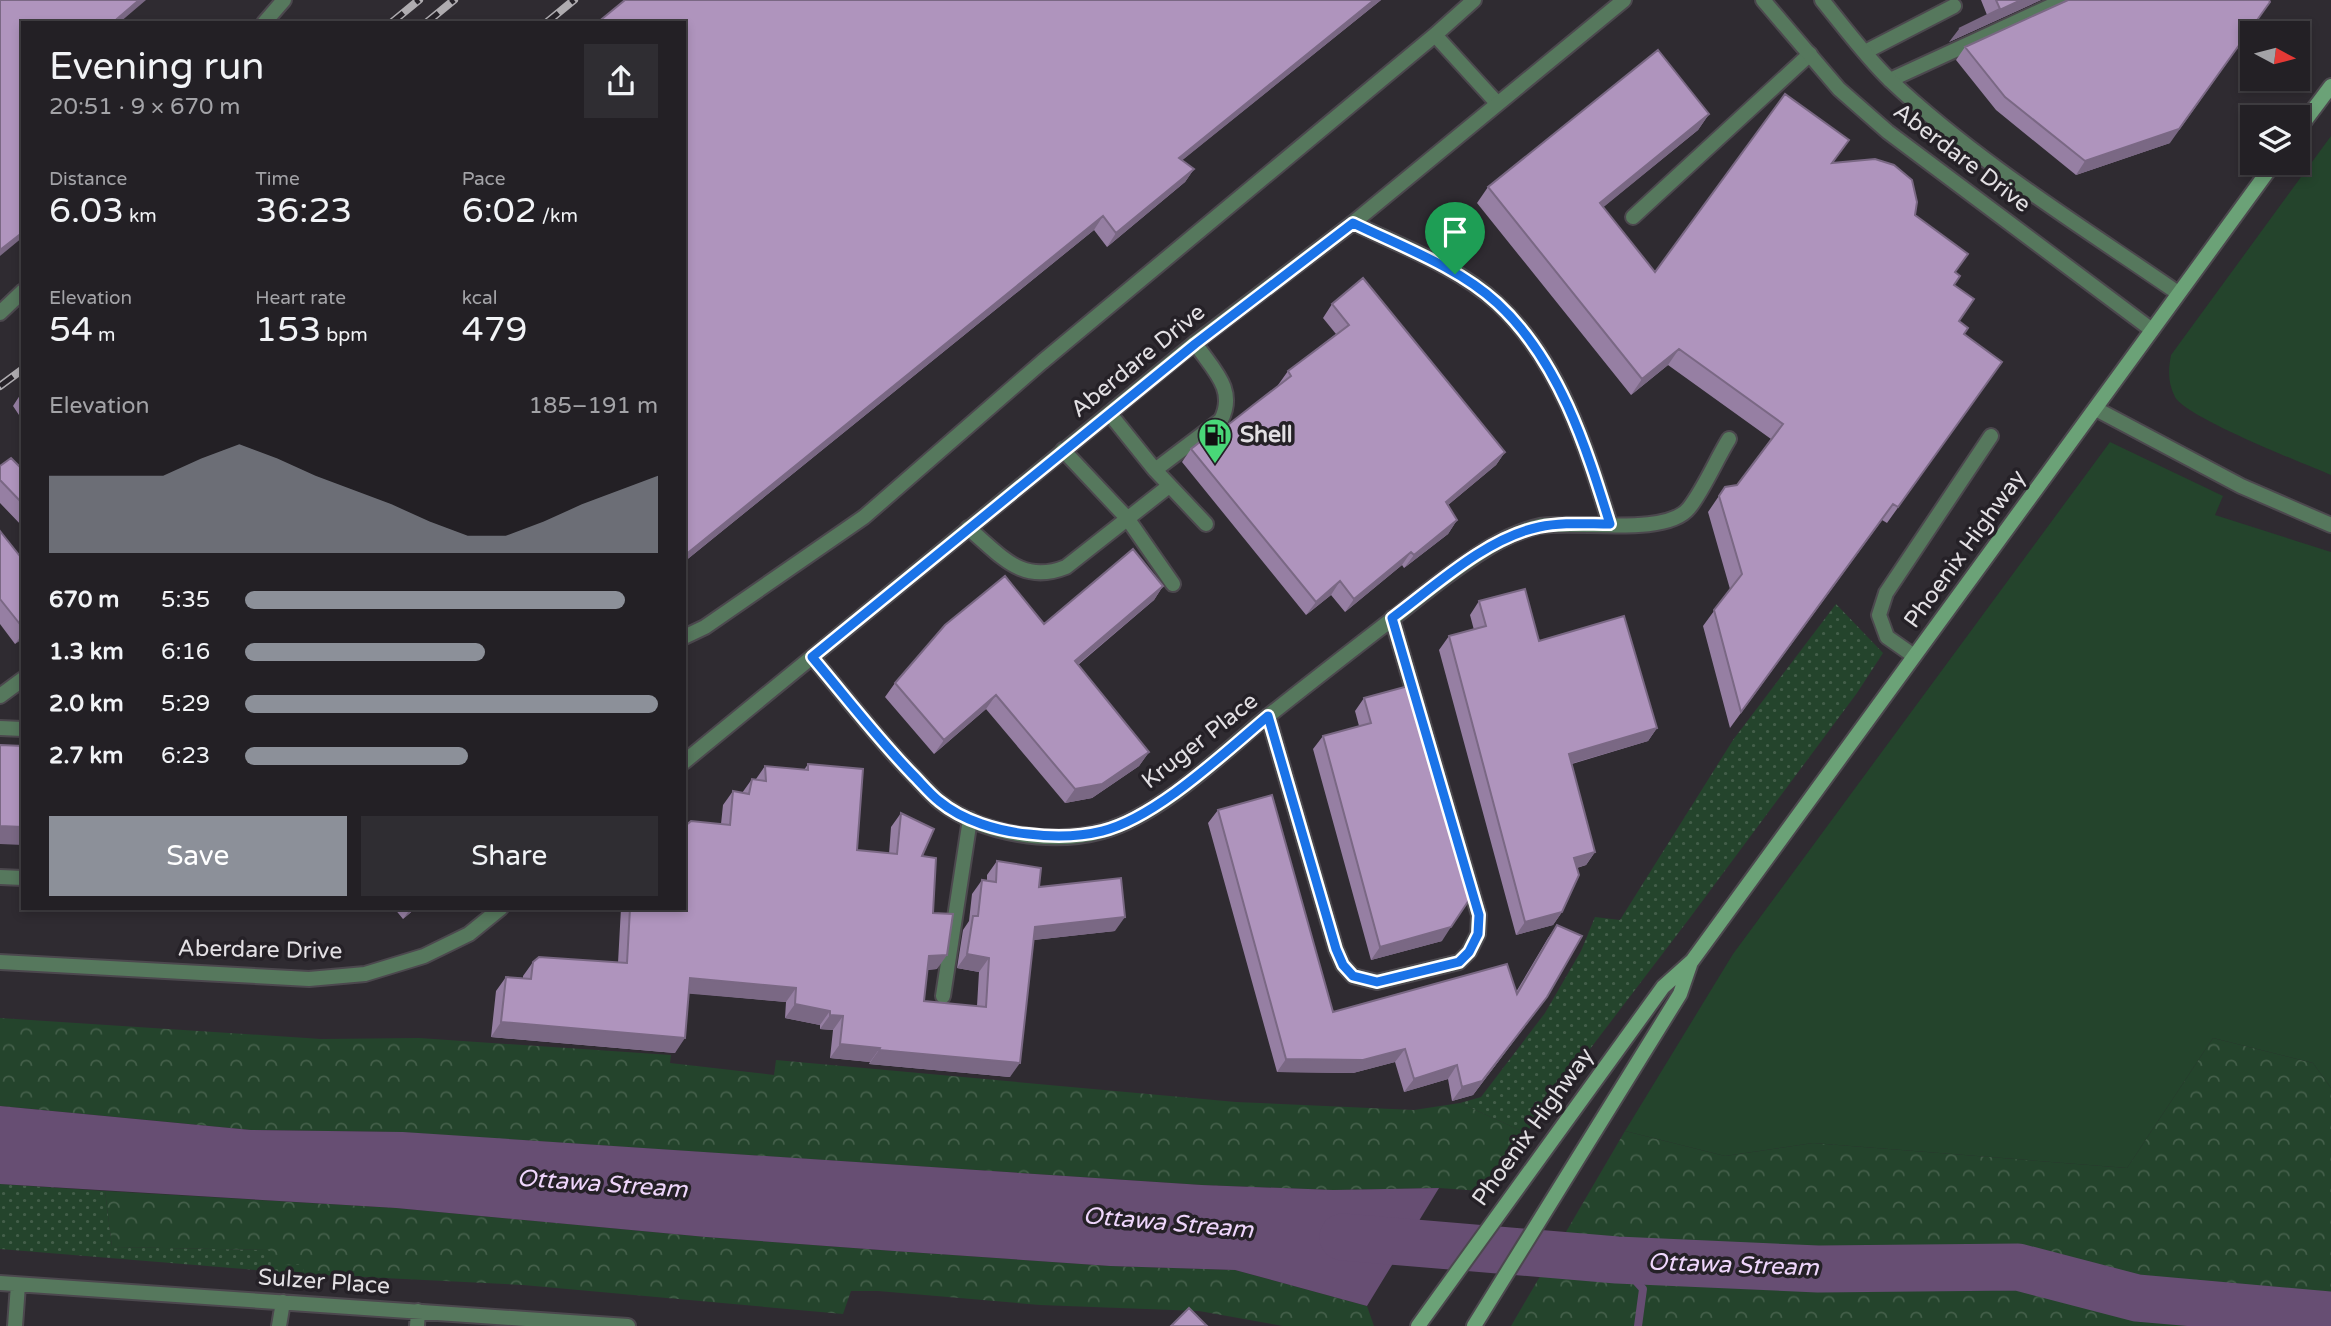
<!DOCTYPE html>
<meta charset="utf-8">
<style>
body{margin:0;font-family:"Varela Round",sans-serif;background:#2f2d32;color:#f1f3f6;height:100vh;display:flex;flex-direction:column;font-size:26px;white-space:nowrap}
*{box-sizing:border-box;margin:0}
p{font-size:23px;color:#a3a3a7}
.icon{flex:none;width:38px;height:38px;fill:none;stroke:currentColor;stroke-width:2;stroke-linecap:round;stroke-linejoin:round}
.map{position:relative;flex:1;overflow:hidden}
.panel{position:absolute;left:21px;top:21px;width:665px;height:889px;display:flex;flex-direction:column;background:#232025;border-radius:0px;box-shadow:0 4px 10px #0003,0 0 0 2px #403e42}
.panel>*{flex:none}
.needle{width:46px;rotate:97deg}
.tools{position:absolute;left:2240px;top:21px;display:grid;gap:14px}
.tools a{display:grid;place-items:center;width:70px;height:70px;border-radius:0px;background:#232025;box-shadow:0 4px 10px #0003,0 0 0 2px #403e42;font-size:35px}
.pin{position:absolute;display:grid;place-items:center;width:60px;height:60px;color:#fff;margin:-72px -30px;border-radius:50% 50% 50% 0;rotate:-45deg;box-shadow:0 0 7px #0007}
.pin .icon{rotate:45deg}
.round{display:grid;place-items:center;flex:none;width:74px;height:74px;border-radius:0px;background:#2f2d32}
.overview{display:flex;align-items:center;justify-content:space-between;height:119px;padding:0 28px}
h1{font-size:38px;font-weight:600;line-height:52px}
.stats{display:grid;grid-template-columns:repeat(3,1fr);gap:10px;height:119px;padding:7px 28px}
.stats div{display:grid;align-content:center}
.stats b{font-size:35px;font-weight:600}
.stats small{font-size:19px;font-weight:400}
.stats p{font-size:19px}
.chart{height:196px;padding:14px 28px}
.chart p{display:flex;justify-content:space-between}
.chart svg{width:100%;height:126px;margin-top:7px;fill:#8c9099;opacity:.7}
.action{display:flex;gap:14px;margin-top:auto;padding:14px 28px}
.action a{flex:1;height:80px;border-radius:0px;background:#8c9099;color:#fff;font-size:28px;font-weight:600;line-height:80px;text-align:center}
.action a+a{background:#2f2d32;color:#f1f3f6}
ul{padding:0 28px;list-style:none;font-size:23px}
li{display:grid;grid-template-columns:112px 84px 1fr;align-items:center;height:52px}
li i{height:18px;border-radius:9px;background:#8c9099}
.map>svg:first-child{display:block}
.grass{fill:url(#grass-dots)}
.forest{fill:url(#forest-crowns)}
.green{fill:#24442c}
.water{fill:#674e73}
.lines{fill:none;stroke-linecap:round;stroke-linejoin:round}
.stream{stroke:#674e73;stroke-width:8}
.river{stroke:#674e73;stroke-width:47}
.lane-casing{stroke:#4c484e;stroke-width:18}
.street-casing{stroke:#4c484e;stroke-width:18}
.secondary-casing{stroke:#4c484e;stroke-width:18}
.lane{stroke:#56785d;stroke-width:14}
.street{stroke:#56785d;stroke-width:14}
.secondary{stroke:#6ba277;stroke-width:14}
.rail-casing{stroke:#afacb0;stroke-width:8}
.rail{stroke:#252127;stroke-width:5;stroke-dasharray:16;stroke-linecap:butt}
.wall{fill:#967fa3}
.shaded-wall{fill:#7a6884}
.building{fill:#af94bd;stroke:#7a6884;stroke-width:2}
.route-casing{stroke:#fff;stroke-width:14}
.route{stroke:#1a73e8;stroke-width:9}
.labels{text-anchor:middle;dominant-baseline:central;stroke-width:7;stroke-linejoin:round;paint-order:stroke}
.street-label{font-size:23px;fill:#e3e0e4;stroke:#252127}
.poi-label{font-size:23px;font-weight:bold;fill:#e3e0e4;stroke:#252127;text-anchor:start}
.water-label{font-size:24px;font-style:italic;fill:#efd6fc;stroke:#252127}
</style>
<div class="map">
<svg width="2331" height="1326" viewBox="0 0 2331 1326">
<defs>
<pattern id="grass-dots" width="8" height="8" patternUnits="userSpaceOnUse" patternTransform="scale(1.75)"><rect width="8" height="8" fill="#24442c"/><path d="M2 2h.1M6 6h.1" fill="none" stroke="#445f4a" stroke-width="1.8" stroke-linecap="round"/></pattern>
<pattern id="forest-crowns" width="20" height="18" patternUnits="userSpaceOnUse" patternTransform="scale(1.75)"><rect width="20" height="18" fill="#24442c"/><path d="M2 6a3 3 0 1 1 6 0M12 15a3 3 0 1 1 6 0" fill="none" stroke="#445f4a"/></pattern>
</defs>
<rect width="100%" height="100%" fill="#2f2b31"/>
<path class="grass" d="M 1836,604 L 1883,653 L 1857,693 L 1689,919 L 1526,1133 L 1460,1103 L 1481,1097 L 1545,1013 L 1581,951 L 1595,917 L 1620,920 L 1733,740 Z
M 0,1184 L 105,1191 L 112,1247 L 271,1250 L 305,1264 L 303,1274 L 0,1249 Z"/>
<path class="forest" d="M 0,1018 L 321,1039 L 419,1038 L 671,1055 L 670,1063 L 774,1075 L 776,1060 L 1236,1102 L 1414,1110 L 1460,1103 L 1526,1133 L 1481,1191 L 1439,1188 L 1333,1190 L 1202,1185 L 398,1132 L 251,1130 L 0,1106 Z
M 2213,1038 L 2313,1063 L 2331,1088 L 2331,1326 L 1511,1326 L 1625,1131 L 1725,1156 L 1813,1143 L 2127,1168 Z
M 105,1191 L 396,1208 L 706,1237 L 894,1251 L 1110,1266 L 1235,1270 L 1367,1306 L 1374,1326 L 1283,1326 L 1199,1311 L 1040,1305 L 878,1291 L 851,1291 L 843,1314 L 523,1285 L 303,1274 L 304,1264 L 271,1266 L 270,1250 L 112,1247 Z"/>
<path class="green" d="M 2331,136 L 2331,475 C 2303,463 2187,418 2175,397 C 2168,383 2168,371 2171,355 Z
M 2110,442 L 2223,496 L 2215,515 L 2331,552 L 2331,1088 L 2313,1063 L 2213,1038 L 2127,1168 L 1813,1143 L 1725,1156 L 1625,1131 L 1733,954 Z"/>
<path class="water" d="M 0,1106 L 251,1130 L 403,1132 L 1202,1185 L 1333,1190 L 1439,1188 L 1367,1306 L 1235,1270 L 1110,1266 L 894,1251 L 706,1237 L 396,1208 L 0,1184 Z"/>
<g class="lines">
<path class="stream" d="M 1617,1260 L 1643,1289 L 1638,1326"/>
<path class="river" d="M 1343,1237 L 1617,1260 L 1818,1269 L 2018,1267 L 2137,1298 L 2331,1315"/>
<g class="lane-casing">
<path id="lane" d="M 264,23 L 284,0
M 1435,35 L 1497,103
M 1865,52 L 1954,6
M 1890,80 L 2064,0
M 1633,217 L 1810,54
M 1353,223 C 1401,246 1458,267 1497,303 C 1559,360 1586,446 1610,524
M 0,313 L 23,291
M 2096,409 L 2241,486 L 2331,525
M 1110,414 L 1155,470 L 1221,420 C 1237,389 1212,369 1195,343
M 1063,450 L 1127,518 L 1173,584
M 1155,470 L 1206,524
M 968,528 C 1001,555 1021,585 1066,567 L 1169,486
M 684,637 L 705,627 L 864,517 L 1042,362 L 1435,35 L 1474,0
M 1914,656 L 1887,637 L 1879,615 L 1886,593 L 1991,436
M 812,657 C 845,696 876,737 912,774 C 921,783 930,794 940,802 C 983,835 1052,845 1103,831 C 1157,816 1215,761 1257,725 C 1297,693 1338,661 1378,630 C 1414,602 1449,572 1488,548 C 1503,539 1523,530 1540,526 C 1578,520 1666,537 1689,508 C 1704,489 1716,460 1729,439
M 0,696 L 23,679
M 1268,716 L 1336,949 L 1343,965 L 1353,976 L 1377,982 L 1459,962 L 1469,952 L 1478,934 L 1479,915 L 1392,618
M 0,728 L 23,729
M 0,877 L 23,878
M 943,996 L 970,819
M 0,1283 L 628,1326
M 15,1326 L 18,1285
M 279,1326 L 283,1302
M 417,1326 L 418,1311"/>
</g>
<g class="street-casing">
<path id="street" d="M 1763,0 L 1839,89 L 1888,132 L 2152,330
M 1822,0 C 1844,27 1866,57 1891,81 C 1977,162 2081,226 2178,293
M 684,762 L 1195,343 L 1353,223 L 1624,0
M 0,962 L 309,979 L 365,974 L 424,956 L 469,934 L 501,908"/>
</g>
<g class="secondary-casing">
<path id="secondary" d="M 2298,130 L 2331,86
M 1418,1326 L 1663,987 L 1692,961 L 2274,163
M 1474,1326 L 1680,994 L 1690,965"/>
</g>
<use href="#lane" class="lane"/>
<use href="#street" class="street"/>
<use href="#secondary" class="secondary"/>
<g class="rail-casing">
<path id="rail" d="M 391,23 L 419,0
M 426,23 L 454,0
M 546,23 L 574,0
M 0,386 L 23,369"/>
</g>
<use href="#rail" class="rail"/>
</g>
<path class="wall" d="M 1381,0 L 1182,160 L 1194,169 L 1185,182 L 1107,247 L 1094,230 L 684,562 L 684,23 Z
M 1981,0 L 2041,0 L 1949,42 L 1987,15 Z
M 1965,47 L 2170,143 L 2076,175 L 1996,110 L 1956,60 Z
M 1709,114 L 1698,130 L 1603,207 L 1655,272 L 1832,163 L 1915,215 L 1955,272 L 1954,285 L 1959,321 L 1964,335 L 2002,362 L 1887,523 L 1882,520 L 1730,728 L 1703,626 L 1730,589 L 1708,512 L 1725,487 L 1737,485 L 1771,439 L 1668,365 L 1631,395 L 1477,203 L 1488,187 Z
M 1332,304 L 1505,452 L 1496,465 L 1448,505 L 1457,520 L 1448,534 L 1404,568 L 1402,565 L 1345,612 L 1331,595 L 1306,615 L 1182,462 L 1191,449 L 1224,428 L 1279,385 L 1278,385 L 1288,371 L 1336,334 L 1323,318 Z
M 22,392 L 23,392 L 23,421 L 13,406 Z
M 0,466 L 23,470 L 23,527 L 0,503 Z
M 0,531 L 23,560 L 23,638 L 15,644 L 0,624 Z
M 1163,586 L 1154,600 L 1078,665 L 1149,752 L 1139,766 L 1092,798 L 1065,803 L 986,709 L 934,754 L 885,697 L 895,683 L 1044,624 Z
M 1479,601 L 1539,641 L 1657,728 L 1648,741 L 1572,764 L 1595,852 L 1586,865 L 1577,868 L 1562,912 L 1553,925 L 1516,935 L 1439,650 L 1449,636 L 1474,630 L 1470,615 Z
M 1364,698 L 1442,941 L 1371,960 L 1313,749 L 1323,736 L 1359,726 L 1355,711 Z
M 808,764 L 857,850 L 889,854 L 891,827 L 901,813 L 922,856 L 933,913 L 937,969 L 927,970 L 924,1001 L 977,1006 L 979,972 L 957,968 L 963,930 L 969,921 L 972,894 L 982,880 L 987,881 L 987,875 L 997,861 L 1039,887 L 1115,931 L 1033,940 L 1010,1077 L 869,1064 L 870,1062 L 830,1058 L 833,1030 L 820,1029 L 820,1025 L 785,1018 L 786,1002 L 689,993 L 675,1053 L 491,1037 L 496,991 L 506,977 L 523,978 L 523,976 L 533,962 L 618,963 L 621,908 L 684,908 L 721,824 L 723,805 L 733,791 L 742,793 L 752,779 L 756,779 L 765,766 L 804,770 Z
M 1218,810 L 1333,1012 L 1516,992 L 1548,938 L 1557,925 L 1547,997 L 1473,1095 L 1452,1101 L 1448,1079 L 1404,1092 L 1395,1062 L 1353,1073 L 1277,1072 L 1208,823 Z
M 394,908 L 416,908 L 403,919 Z"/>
<path class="shaded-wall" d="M 139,0 L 146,0 L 119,23 L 117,19 Z
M 1374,0 L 1381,0 L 1169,171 L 1179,158 Z
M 2021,0 L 2041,0 L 1949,42 L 1959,29 Z
M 2270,2 L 2170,143 L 2076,175 L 2085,161 Z
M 1709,114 L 1698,130 L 1589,219 L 1600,203 Z
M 1194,169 L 1185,182 L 1107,247 L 1116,233 Z
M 1103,216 L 1094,230 L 684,562 L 684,556 Z
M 23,232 L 23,237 L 0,256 L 0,250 Z
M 1679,349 L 1668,365 L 1631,395 L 1642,379 Z
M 1505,452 L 1496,465 L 1436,515 L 1446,502 Z
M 1457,520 L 1448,534 L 1404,568 L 1414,555 Z
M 1411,552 L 1402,565 L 1345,612 L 1354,599 Z
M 1340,581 L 1331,595 L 1306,615 L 1316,602 Z
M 1163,586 L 1154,600 L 1065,675 L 1075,661 Z
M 23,633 L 23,638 L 15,644 Z
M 996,695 L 986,709 L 934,754 L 944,740 Z
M 1657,728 L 1648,741 L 1560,767 L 1569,754 Z
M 1149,752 L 1139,766 L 1092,798 L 1065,803 L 1075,789 Z
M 0,826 L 23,827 L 23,845 L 0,844 Z
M 1595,852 L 1586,865 L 1565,871 L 1574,858 Z
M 411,908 L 416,908 L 403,919 Z
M 1562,912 L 1553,925 L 1516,935 L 1525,922 Z
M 1125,917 L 1115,931 L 1025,941 L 1035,927 Z
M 1451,927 L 1442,941 L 1371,960 L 1380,947 Z
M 967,954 L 989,958 L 979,972 L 957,968 Z
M 947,955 L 937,969 L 919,970 L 929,956 Z
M 690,978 L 796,988 L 786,1002 L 681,993 Z
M 1547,997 L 1473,1095 L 1452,1101 L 1462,1087 Z
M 795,1004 L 830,1011 L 820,1025 L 785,1018 Z
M 830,1015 L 843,1016 L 833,1030 L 820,1029 Z
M 501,1022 L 685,1038 L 675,1053 L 491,1037 Z
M 840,1044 L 880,1048 L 870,1062 L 830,1058 Z
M 1405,1049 L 1395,1062 L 1353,1073 L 1277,1072 L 1286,1059 Z
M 879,1050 L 1020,1063 L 1010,1077 L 869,1064 Z
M 1457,1065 L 1448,1079 L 1404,1092 L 1414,1079 Z"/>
<path class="building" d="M 0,0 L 139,0 L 117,19 L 120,23 L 23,23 L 23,232 L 0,250 Z
M 625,0 L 1374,0 L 1179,158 L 1194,169 L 1116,233 L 1103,216 L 684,556 L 684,23 L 597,23 Z
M 1996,0 L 2021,0 L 1959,29 L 2000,9 Z
M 2068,0 L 2269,0 L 2270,2 L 2179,129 L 2085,161 L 2005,97 L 1965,47 Z
M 1658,50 L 1709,114 L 1600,203 L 1655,272 L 1785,94 L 1849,140 L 1832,163 L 1875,159 L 1894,165 L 1912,180 L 1917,202 L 1915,215 L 1968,254 L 1955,272 L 1960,276 L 1954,285 L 1974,299 L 1959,321 L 1968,328 L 1964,334 L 2002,362 L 1898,507 L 1893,504 L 1741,712 L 1714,610 L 1742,574 L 1719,496 L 1725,487 L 1737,485 L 1783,424 L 1679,349 L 1642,379 L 1488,187 Z
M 1363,278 L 1505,452 L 1446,502 L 1457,520 L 1414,555 L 1411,552 L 1354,599 L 1340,581 L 1316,602 L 1191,449 L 1221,425 L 1224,428 L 1252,406 L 1291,376 L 1288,371 L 1349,325 L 1332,304 Z
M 11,458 L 23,470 L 23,504 L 0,480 L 0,466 Z
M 0,531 L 23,560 L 23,628 L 0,599 Z
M 1133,549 L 1163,586 L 1075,661 L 1149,752 L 1102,784 L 1075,789 L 996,695 L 944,740 L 895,683 L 945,625 L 1005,576 L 1044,624 Z
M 1525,589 L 1539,641 L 1624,616 L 1657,728 L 1569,754 L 1595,852 L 1574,858 L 1579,875 L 1562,912 L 1525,922 L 1449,636 L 1486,626 L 1479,601 Z
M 1412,685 L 1471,897 L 1451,927 L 1380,947 L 1323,736 L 1371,723 L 1364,698 Z
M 0,745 L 23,746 L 23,827 L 0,826 Z
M 808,764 L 863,769 L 857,850 L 897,854 L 901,813 L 934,829 L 922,856 L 936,858 L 933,913 L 953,914 L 947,955 L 929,956 L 924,1001 L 986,1007 L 989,958 L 967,954 L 973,916 L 978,916 L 982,880 L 996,882 L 997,861 L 1041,868 L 1039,887 L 1121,878 L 1125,917 L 1035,927 L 1020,1063 L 879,1050 L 880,1048 L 840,1044 L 843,1016 L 830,1015 L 830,1011 L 795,1004 L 796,988 L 690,978 L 685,1038 L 501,1022 L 506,977 L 531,979 L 533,962 L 539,957 L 627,963 L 630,908 L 684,908 L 684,827 L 691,821 L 730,825 L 733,791 L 749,794 L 752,779 L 766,781 L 765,766 L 808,770 Z
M 1272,795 L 1333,1012 L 1507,964 L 1517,994 L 1557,925 L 1582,936 L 1547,997 L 1482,1081 L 1462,1087 L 1457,1065 L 1414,1079 L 1405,1049 L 1363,1060 L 1286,1059 L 1218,810 Z
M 1189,1308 L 1207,1326 L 1171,1326 Z"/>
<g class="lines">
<g class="route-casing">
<path id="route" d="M 1353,223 C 1400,246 1458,267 1497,303 C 1559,360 1586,447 1610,524 C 1586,524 1562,522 1539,527 C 1486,538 1435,586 1392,618 L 1479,915 L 1478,934 L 1469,952 L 1459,962 L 1377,982 L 1353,976 L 1343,965 L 1336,949 L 1268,716 C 1225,752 1156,818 1102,831 C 1078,837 1053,837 1028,834 C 998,831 963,821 939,801 C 930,794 921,783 913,775 C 877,738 845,696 812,657 L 1195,344 Z"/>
</g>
<use href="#route" class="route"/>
</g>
<defs>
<g id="fuel-pin" transform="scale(1.75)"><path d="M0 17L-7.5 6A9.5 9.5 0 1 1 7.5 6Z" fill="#49d778" stroke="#252127"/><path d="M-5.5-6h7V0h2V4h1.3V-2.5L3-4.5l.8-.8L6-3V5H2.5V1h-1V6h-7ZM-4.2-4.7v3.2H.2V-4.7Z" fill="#111"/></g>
</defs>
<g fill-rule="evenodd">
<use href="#fuel-pin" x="1215" y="435"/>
</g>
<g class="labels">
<g class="street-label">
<text transform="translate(1962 158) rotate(37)">Aberdare Drive</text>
<text transform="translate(1138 361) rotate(-39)">Aberdare Drive</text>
<text transform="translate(1965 549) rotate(-54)">Phoenix Highway</text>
<text transform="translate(1200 741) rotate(-38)">Kruger Place</text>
<text transform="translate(260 950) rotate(1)">Aberdare Drive</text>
<text transform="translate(1533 1127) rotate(-54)">Phoenix Highway</text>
<text transform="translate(324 1282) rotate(4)">Sulzer Place</text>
</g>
<g class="poi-label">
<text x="1240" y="435">Shell</text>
</g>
<g class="water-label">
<text transform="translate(602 1184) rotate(4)">Ottawa Stream</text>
<text transform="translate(1168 1223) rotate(5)">Ottawa Stream</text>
<text transform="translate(1733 1265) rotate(2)">Ottawa Stream</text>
</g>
</g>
</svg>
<div class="tools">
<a><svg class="needle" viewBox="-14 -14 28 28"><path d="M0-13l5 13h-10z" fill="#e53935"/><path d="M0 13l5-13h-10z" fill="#a3a3a7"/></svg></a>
<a><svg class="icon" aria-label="layers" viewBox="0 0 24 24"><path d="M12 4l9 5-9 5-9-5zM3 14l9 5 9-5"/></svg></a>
</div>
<div class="pin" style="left:1455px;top:274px;background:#1e9e55"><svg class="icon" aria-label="arrive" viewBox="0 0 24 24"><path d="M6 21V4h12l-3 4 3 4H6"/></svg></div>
<section class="panel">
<div class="overview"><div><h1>Evening run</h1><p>20:51 · 9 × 670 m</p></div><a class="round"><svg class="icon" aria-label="share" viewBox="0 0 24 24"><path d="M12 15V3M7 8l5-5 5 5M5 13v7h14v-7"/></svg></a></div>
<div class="stats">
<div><p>Distance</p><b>6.03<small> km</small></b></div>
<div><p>Time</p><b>36:23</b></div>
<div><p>Pace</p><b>6:02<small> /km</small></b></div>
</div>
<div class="stats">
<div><p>Elevation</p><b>54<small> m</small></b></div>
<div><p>Heart rate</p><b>153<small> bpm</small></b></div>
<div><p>kcal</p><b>479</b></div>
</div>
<div class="chart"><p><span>Elevation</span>185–191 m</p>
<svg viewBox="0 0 160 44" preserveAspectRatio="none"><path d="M0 44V17L10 17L20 17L30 17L40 11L50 6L60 11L70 17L80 22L90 27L100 33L110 38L120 38L130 33L140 27L150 22L160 17V44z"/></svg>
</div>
<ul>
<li><b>670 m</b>5:35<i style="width:92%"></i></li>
<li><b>1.3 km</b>6:16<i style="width:58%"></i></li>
<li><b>2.0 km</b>5:29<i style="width:100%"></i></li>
<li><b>2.7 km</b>6:23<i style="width:54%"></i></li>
</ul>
<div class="action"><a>Save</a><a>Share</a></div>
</section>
</div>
